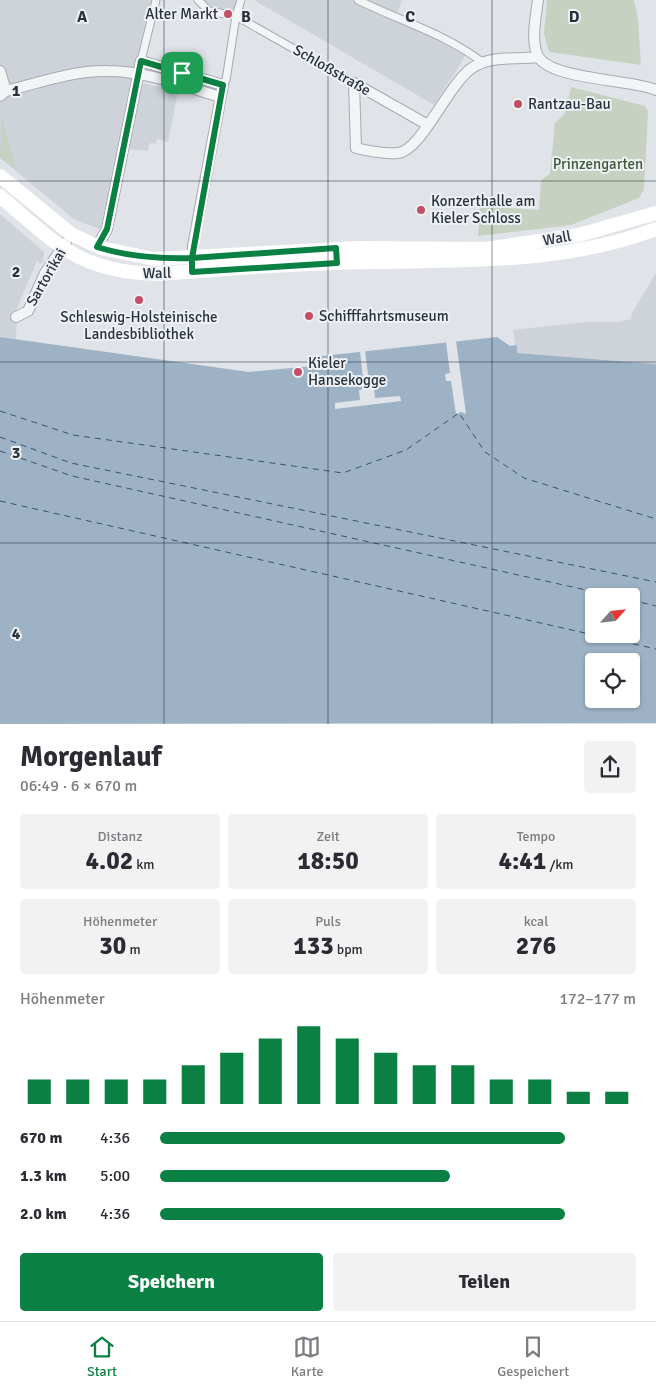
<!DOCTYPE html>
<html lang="de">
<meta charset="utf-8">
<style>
body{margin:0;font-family:Signika,sans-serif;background:#f2f2f3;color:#2b2b33;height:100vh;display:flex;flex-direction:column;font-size:19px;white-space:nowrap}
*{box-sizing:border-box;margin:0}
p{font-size:16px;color:#7c7c81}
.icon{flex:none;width:28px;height:28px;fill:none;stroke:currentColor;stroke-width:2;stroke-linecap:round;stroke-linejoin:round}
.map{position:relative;height:724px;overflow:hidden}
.sheet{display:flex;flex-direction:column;background:#fff;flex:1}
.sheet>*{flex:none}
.needle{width:32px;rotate:63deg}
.buttons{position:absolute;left:585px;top:588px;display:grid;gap:10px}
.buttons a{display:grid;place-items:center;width:55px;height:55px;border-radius:5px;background:#fff;box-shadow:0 1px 4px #0004;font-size:25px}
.pin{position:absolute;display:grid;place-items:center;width:42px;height:42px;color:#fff;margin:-21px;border-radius:10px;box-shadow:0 2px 8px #0006}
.round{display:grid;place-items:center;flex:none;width:52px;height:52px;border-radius:5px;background:#f2f2f3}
.head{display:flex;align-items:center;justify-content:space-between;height:85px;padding:0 20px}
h1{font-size:28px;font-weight:800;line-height:38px}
.stats{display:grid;grid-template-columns:repeat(3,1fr);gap:8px;height:85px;padding:5px 20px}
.stats div{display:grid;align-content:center;border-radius:5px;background:#f2f2f3;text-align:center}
.stats b{font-size:25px;font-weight:800}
.stats small{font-size:14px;font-weight:400}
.stats p{font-size:14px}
.chart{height:140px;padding:10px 20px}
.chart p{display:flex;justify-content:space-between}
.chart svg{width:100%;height:90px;margin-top:5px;stroke:#0b8043;stroke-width:6}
.primary-button{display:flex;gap:10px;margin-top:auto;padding:10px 20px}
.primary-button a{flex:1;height:58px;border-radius:5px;background:#0b8043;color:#fff;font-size:20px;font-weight:800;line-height:58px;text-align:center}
.primary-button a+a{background:#f2f2f3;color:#2b2b33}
ul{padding:0 20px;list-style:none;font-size:16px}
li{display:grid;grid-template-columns:80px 60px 1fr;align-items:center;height:38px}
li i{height:12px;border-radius:6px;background:#0b8043}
.menu{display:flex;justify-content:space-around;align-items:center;height:70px;border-top:1px solid #e1e1e2;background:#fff;font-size:14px;color:#7c7c81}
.menu a{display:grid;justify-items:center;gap:2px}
.menu .current{color:#0b8043}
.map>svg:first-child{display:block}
.built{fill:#ced3d9}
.green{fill:#c6d1c2}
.water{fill:#9eb2c5;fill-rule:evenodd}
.pier{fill:#e0e3e8}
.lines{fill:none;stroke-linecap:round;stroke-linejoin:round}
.ferry{stroke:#37526e;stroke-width:1;stroke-dasharray:6 5;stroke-linecap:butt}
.pedestrian-casing{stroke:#a6aab2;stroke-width:9}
.minor-casing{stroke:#a6aab2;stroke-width:12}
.pedestrian{stroke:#f2f4f6;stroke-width:7}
.minor{stroke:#f2f4f6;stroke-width:10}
.secondary{stroke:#fff;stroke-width:14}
.route-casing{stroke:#fff;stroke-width:10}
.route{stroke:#0b8043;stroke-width:6}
.grid{fill:none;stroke:#2a323e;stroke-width:1;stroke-opacity:0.55}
.poi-dot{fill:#c34f65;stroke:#eff2f5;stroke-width:2}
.labels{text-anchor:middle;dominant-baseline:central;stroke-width:4;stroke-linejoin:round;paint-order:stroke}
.poi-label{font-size:15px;fill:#2a323e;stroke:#eff2f5;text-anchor:start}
.street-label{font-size:15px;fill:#2a323e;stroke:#eff2f5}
.park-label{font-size:15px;fill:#405838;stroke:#eff2f5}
.grid-label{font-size:16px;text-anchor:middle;font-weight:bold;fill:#2a323e;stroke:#eff2f5;stroke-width:4;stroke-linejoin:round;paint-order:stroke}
</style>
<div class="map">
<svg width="656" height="724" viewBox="0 0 656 724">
<rect width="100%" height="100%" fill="#e0e3e8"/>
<path class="built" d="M 0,0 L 151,0 L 132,81 L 178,91 L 168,142 L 157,139 L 156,144 L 150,143 L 148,151 L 120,148 L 102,230 L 74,219 L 0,158 Z
M 202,0 L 243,0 L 234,11 L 211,9 Z
M 254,0 L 402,0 L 397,14 L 468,47 L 463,60 L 434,105 Z
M 0,214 L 44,252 L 43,261 L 40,264 L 37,261 L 17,308 L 16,339 L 0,337 Z
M 656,273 L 656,364 L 517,353 L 513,330 L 587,322 L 619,322 L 631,319 L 632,313 Z"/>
<path class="green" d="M 547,0 L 634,0 L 638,19 L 641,65 L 549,52 L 544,33 Z
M 571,87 L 645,106 L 648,111 L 644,189 L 639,198 L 571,225 L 478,236 L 480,206 L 539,210 L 541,180 L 550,174 L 555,123 L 565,113 Z
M 2,120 L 16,167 L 12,167 L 0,157 Z"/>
<path class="water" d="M 0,337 L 249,372 L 313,366 L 313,357 L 497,337 L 510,346 L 517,345 L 517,353 L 656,364 L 656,723 L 0,724 ZM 594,596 L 631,596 L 631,634 L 594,634 ZM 594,661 L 631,661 L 631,699 L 594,699 Z"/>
<path class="pier" d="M 456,341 L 466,414 L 461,412 L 456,414 L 451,381 L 446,381 L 445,374 L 450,373 L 446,342 Z
M 360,351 L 365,351 L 370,389 L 374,388 L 375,398 L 400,396 L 401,401 L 335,409 L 335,403 L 360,400 L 359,390 L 364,389 Z"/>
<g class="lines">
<path class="ferry" d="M 0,411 L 73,435 L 343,473 L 406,450 L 459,413 L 485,452 L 524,478 L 656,519
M 0,437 L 71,463 L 656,582
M 0,451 L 72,476 L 613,596
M 0,501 L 656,649
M 631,600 L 656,606"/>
<g class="pedestrian-casing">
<path id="pedestrian" d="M 198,0 L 209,11 L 236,16 L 241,0
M 358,0 C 398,20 448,35 482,62
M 141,61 L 156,0
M 223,85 L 226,80 L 236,16 L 354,83"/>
</g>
<g class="minor-casing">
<path id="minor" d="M 538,0 C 536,16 531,38 537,54 C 546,80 631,79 656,90
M 0,71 L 6,91
M 354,83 L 356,148 C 368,151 385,154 398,153 C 422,151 450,79 475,66 C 494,55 517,60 538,57
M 354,83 L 428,125
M 0,96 L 6,91 C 38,83 74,70 108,71 C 146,71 183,86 220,97
M 97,247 L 107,229 L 141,61 L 223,85 L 193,246 L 192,272
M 16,317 L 28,311 L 45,273 L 66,242"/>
</g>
<use href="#pedestrian" class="pedestrian"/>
<use href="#minor" class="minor"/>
<path class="secondary" d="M 0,176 L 71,234 L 101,248 L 154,259 L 359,248 L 485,249 L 579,235 L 656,213
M 0,196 C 57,245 81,273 160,274 C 232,268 304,263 376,262 C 471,260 566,263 656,229"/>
</g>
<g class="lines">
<g class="route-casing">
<path id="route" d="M 182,73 L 141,61 L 107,229 L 97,247 C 129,257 159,259 192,258 L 192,272 L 337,263 L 336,248 L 192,258 L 223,85 L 182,73"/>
</g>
<use href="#route" class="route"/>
</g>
<path class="grid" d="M 164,0 L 164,724M 328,0 L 328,724M 492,0 L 492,724M 0,181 L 656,181M 0,362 L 656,362M 0,543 L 656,543"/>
<g class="poi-dot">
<circle cx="228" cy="14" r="5"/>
<circle cx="518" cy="104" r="5"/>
<circle cx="421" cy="210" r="5"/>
<circle cx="139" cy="300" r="5"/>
<circle cx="309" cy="316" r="5"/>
<circle cx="298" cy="372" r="5"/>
</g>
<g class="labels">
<g class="poi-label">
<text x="218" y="14" text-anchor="end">Alter Markt</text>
<text x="528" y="104">Rantzau-Bau</text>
<text x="431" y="201">Konzerthalle am<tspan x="431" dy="17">Kieler Schloss</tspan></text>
<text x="319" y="316">Schifffahrtsmuseum</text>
<text x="139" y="317" text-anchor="middle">Schleswig-Holsteinische<tspan x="139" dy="17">Landesbibliothek</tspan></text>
<text x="308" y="363">Kieler<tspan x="308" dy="17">Hansekogge</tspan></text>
</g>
<g class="street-label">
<text transform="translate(332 70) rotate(30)">Schloßstraße</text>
<text transform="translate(557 238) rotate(-10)">Wall</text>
<text transform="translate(157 273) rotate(-1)">Wall</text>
<text transform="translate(46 277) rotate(-60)">Sartorikai</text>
</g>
<g class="park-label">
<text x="598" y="164">Prinzengarten</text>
</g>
</g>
<g class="grid-label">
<text x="82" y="22">A</text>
<text x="246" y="22">B</text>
<text x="410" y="22">C</text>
<text x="574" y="22">D</text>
<text x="16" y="96">1</text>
<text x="16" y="277">2</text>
<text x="16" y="458">3</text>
<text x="16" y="639">4</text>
</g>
</svg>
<div class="buttons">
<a><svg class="needle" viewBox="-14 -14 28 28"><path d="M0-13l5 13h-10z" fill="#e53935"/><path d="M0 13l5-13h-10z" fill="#7c7c81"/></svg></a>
<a><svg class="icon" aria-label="locate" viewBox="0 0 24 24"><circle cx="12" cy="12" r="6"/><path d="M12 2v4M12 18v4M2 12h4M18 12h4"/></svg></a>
</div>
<div class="pin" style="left:182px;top:73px;background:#1e9e55"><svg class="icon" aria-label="arrive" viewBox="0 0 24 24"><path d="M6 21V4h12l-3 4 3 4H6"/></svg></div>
</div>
<section class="sheet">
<div class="head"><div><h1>Morgenlauf</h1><p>06:49 · 6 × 670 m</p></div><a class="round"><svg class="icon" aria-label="share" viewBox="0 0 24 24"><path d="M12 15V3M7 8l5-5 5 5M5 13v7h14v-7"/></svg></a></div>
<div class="stats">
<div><p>Distanz</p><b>4.02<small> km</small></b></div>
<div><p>Zeit</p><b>18:50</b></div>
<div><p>Tempo</p><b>4:41<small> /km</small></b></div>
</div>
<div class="stats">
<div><p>Höhenmeter</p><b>30<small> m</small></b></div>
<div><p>Puls</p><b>133<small> bpm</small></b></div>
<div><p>kcal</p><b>276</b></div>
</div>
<div class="chart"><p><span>Höhenmeter</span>172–177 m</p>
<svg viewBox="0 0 160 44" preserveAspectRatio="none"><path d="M5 44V32M15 44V32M25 44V32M35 44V32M45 44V25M55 44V19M65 44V12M75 44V6M85 44V12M95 44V19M105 44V25M115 44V25M125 44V32M135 44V32M145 44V38M155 44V38"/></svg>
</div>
<ul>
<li><b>670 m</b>4:36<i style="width:85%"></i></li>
<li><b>1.3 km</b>5:00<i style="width:61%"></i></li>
<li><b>2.0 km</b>4:36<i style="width:85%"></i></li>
</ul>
<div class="primary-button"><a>Speichern</a><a>Teilen</a></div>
</section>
<nav class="menu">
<a class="current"><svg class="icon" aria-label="home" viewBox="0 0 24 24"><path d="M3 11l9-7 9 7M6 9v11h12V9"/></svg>Start</a>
<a><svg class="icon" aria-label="map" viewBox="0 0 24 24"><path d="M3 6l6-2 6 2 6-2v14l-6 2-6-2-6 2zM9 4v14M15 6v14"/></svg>Karte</a>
<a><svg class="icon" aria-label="saved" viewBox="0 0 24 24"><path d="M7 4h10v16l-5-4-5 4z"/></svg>Gespeichert</a>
</nav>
